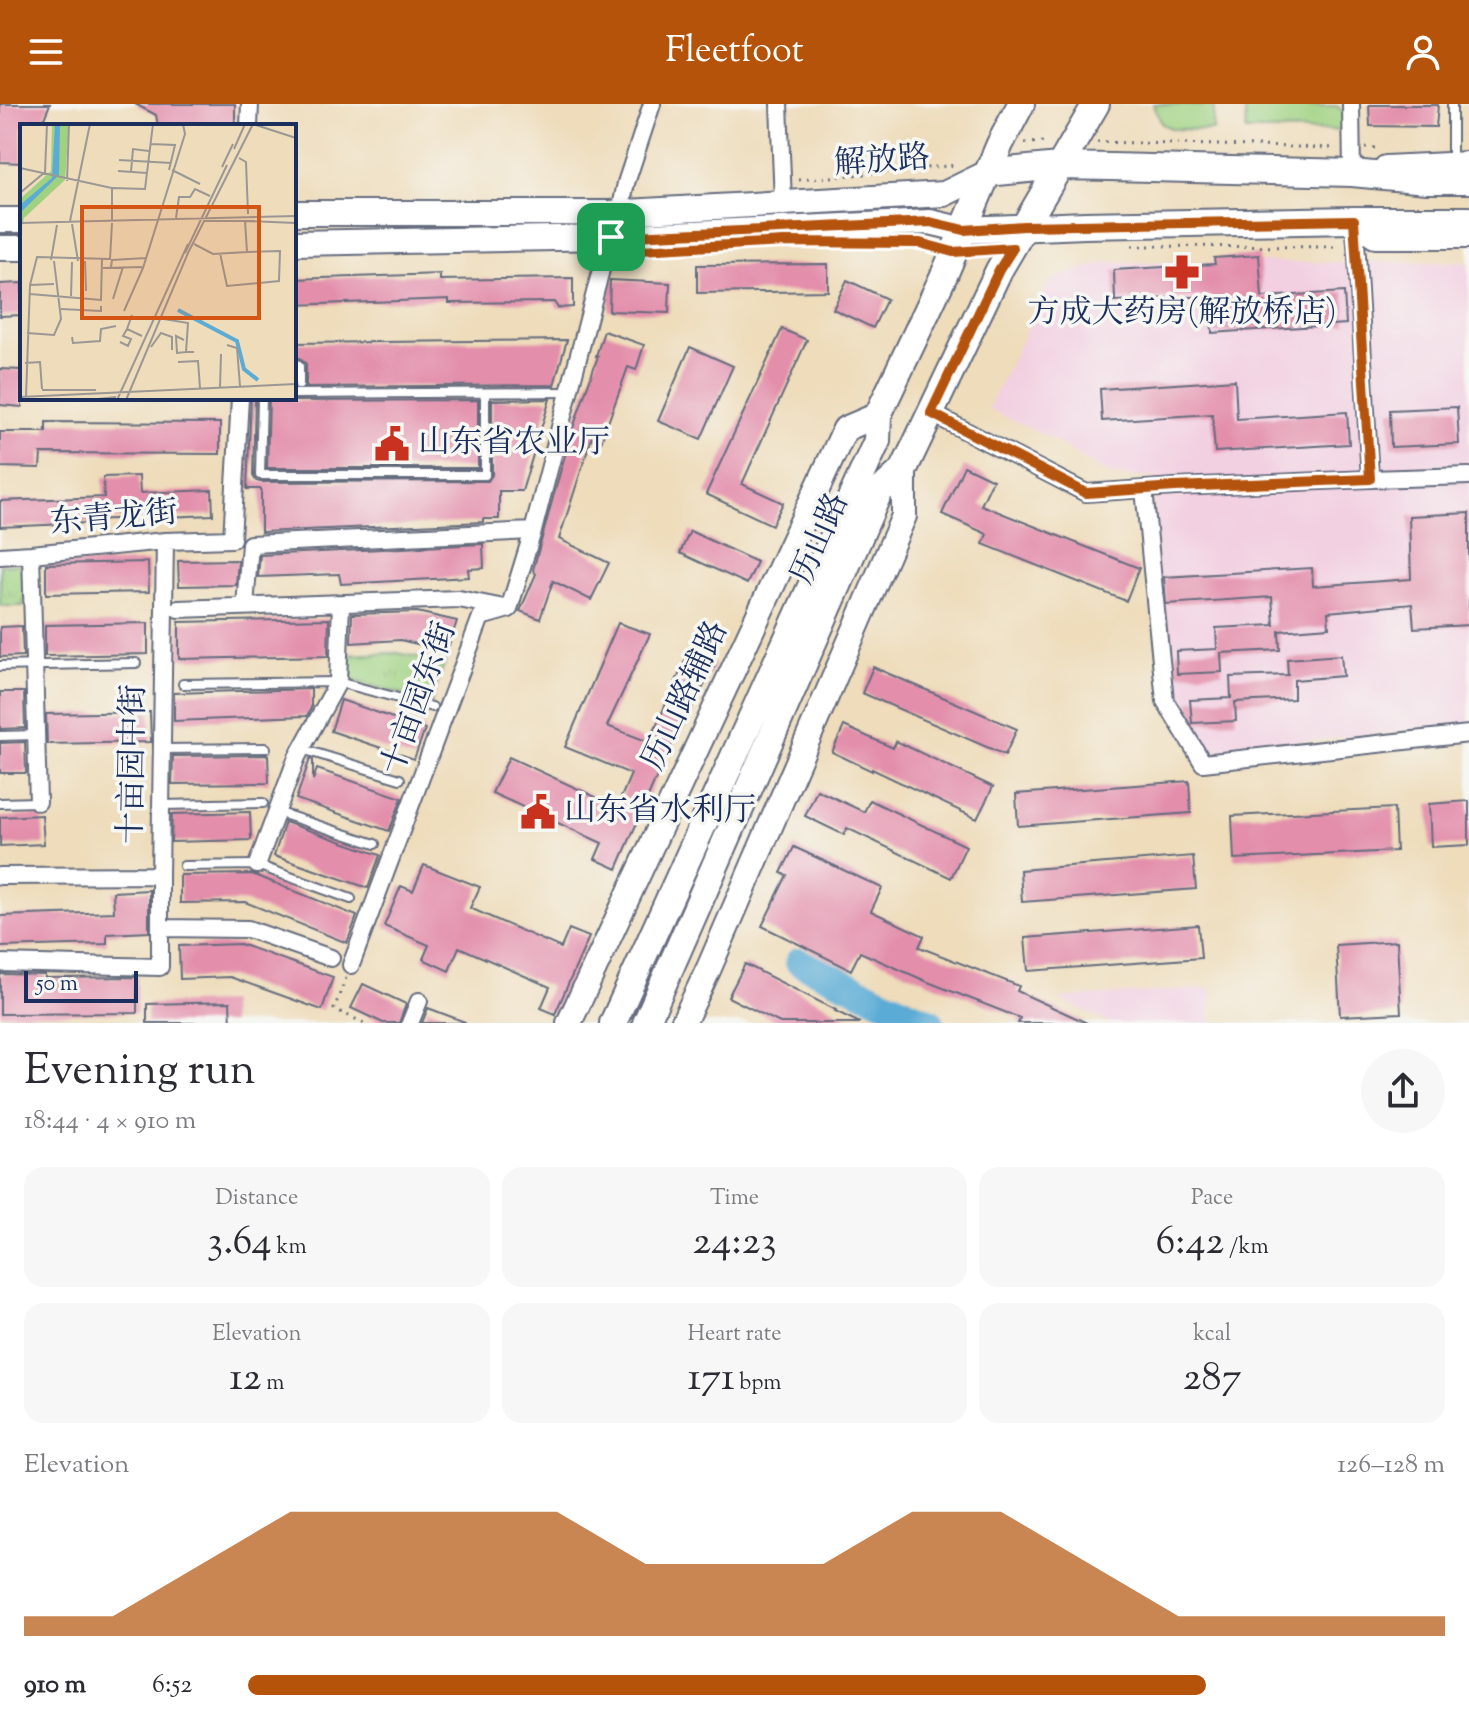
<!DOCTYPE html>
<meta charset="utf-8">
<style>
body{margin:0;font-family:"Sorts Mill Goudy","Noto Serif SC",serif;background:#f7f7f7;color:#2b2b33;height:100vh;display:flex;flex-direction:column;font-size:30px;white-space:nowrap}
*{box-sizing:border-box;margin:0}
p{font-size:26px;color:#7c7c81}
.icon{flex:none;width:44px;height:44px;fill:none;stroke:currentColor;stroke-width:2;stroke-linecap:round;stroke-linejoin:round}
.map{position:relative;height:919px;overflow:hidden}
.panel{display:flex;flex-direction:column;background:#fff;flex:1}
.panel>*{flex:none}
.scale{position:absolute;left:24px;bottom:20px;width:114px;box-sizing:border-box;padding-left:8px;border:4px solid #1b2f5e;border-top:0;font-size:22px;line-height:28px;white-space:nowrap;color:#1b2f5e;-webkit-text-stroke:6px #f6f6f2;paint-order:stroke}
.pin{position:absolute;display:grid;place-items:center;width:68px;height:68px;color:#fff;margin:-34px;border-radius:16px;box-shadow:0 4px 12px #0006}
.round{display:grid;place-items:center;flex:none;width:84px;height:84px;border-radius:42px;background:#f7f7f7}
.overview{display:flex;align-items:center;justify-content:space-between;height:136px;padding:0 24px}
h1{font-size:44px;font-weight:600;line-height:60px}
.metrics{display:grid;grid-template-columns:repeat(3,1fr);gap:12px;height:136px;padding:8px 24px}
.metrics div{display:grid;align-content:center;border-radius:20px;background:#f7f7f7;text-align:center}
.metrics b{font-size:40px;font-weight:600}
.metrics small{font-size:22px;font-weight:400}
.metrics p{font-size:22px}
.chart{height:224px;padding:16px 24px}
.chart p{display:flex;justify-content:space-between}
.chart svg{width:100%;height:144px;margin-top:8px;fill:#b45309;opacity:.7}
ul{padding:0 24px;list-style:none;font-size:26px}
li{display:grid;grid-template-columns:128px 96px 1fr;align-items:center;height:60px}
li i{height:20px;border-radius:10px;background:#b45309}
header{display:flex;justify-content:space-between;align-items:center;height:104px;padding:0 24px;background:#b45309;color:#fff;font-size:36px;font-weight:600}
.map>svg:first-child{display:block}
.built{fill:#f2cfe1}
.grass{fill:url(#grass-tufts);stroke:#5d806f;stroke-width:2}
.garden{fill:#9fd180;stroke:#5d806f;stroke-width:2}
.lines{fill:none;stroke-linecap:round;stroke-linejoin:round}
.river{stroke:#5aabd5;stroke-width:28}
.building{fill:#e38eab}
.lane-casing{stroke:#656c7e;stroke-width:12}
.street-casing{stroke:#656c7e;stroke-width:20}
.secondary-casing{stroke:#656c7e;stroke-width:28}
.primary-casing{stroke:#656c7e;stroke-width:30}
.path{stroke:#656c7e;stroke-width:3;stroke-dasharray:2 6;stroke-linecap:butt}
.lane{stroke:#fff;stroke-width:8}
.street{stroke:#fff;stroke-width:16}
.secondary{stroke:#fff;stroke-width:24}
.primary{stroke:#fff;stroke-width:26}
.route-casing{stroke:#fff;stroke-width:16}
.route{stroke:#b45309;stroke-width:10}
.labels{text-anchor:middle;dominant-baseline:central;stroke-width:7;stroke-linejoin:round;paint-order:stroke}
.street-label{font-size:32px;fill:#1b2f5e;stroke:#f6f6f2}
.poi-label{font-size:32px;fill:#1b2f5e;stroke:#f6f6f2;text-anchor:start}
.inset-river{fill:none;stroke:#5aabd5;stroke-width:4}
.inset-road{fill:none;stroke:#9a9795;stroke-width:2}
.view{fill:#d45514;fill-opacity:0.15;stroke:#d45514;stroke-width:4}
.inset-edge{fill:none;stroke:#1b2f5e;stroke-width:4}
</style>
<header><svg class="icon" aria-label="menu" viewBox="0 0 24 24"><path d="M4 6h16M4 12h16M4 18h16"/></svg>Fleetfoot<svg class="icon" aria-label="person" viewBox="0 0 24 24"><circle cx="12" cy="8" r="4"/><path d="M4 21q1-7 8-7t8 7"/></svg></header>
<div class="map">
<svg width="1469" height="919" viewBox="0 0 1469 919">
<defs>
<pattern id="grass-tufts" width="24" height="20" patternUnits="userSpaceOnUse" patternTransform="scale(2)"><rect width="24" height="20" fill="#9fd180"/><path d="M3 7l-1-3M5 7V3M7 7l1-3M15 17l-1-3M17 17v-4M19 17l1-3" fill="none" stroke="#88b471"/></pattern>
</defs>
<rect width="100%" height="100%" fill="#f6f6f2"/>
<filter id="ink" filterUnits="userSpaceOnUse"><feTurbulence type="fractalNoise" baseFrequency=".0125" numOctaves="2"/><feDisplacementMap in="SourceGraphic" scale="16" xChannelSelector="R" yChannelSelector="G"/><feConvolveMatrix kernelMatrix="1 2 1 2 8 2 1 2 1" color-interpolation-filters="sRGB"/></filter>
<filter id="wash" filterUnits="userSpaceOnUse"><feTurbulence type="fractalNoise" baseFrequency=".006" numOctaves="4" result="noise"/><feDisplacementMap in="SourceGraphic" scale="32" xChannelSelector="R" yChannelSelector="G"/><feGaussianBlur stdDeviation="1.8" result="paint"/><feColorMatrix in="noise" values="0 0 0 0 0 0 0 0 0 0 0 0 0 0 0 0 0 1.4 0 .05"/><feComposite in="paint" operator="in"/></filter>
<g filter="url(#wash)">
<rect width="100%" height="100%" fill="#eedcba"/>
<path class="built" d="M 1106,158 L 1467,158 L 1469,164 L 1469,620 L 1205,648 L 1172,592 L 1156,459 L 1154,374 L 1110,371 L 1043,330 L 988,305 L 1051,176 Z
M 1211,884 L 1211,919 L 1110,919 L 1057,894 Z"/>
<path class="grass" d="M 29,460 L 23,502 L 0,502 L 0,461 Z
M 397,549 L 445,558 L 431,598 L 347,575 L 347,551 Z"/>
<path class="garden" d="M 1153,0 L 1214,2 L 1213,26 L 1173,25 L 1162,20 Z
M 1245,2 L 1336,2 L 1344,8 L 1344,26 L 1246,27 Z"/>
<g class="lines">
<path class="river" d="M 799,858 L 931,919"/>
</g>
<g id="blocks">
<path class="building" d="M 0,0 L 50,0 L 41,22 L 22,22 L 22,59 L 0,58 Z
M 135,0 L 235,0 L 235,22 L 158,22 L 156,11 Z
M 1369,1 L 1438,1 L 1436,23 L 1370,22 Z
M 1259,151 L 1262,193 L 1344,188 L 1346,220 L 1212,229 L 1210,192 L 1115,197 L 1114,166 L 1215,160 L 1214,154 Z
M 828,160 L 828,187 L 697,189 L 697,161 Z
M 440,170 L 440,176 L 573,174 L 573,203 L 558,204 L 554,198 L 449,199 L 449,195 L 294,201 L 294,175 Z
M 610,176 L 670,179 L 669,209 L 609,207 Z
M 847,176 L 887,195 L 873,224 L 833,205 Z
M 22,179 L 22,211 L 0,212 L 0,180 Z
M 782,225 L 807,236 L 742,380 L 783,399 L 772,421 L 706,390 Z
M 604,227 L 644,241 L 636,266 L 628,263 L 601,338 L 592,333 L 559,435 L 609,459 L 591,496 L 553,477 L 540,515 L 520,507 L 536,470 L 533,466 L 561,365 L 573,324 L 598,252 L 596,252 Z
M 567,236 L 554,281 L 306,283 L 306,260 L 298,253 L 294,251 L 294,239 Z
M 690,243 L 733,262 L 701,335 L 658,317 Z
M 0,265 L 22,266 L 22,303 L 0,301 Z
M 1235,276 L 1237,315 L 1347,308 L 1349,340 L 1215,348 L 1212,310 L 1102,317 L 1100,285 Z
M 251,294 L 255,294 L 253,372 L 256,377 L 260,378 L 488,377 L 492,371 L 492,296 L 550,295 L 522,387 L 499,387 L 499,415 L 483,415 L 483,418 L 261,428 L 261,385 L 247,385 Z
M 269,294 L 288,294 L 294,297 L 478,296 L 478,364 L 267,364 Z
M 1457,303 L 1459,340 L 1391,343 L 1390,306 Z
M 46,318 L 220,319 L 220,350 L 41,349 L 40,364 L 0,363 L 0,328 L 46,328 Z
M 964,362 L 993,376 L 981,401 L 1139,464 L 1126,497 L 983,440 L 987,430 L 942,410 Z
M 139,372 L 140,389 L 212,386 L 213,411 L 90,416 L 90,419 L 0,423 L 0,397 L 104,393 L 103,373 Z
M 1469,409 L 1469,521 L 1414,524 L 1412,500 L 1328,508 L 1329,523 L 1279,527 L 1280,546 L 1221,549 L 1222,568 L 1177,570 L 1176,547 L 1217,545 L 1216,524 L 1274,521 L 1272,493 L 1166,500 L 1164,473 L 1312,464 L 1313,482 L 1411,475 L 1409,412 Z
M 690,427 L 757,458 L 747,480 L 680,449 Z
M 483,440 L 484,464 L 468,465 L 469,473 L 341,480 L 339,470 L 258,473 L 260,451 Z
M 238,456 L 236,481 L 179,482 L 178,457 Z
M 148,458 L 149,488 L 46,490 L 46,460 Z
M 417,508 L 457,517 L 447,547 L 400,536 L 351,539 L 352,510 Z
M 329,515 L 328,552 L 179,555 L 179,518 Z
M 148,519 L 148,550 L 45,552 L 45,521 Z
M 618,519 L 650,530 L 607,622 L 649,638 L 689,548 L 715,561 L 664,656 L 617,765 L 595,755 L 602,739 L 492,689 L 509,653 L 617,703 L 631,670 L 565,643 Z
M 22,522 L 23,552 L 0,553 L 0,523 Z
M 1341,551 L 1343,572 L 1294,576 L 1294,595 L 1235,598 L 1236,617 L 1192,619 L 1190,596 L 1231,594 L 1230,573 L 1288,571 L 1287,555 Z
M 873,563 L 1017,625 L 1005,651 L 862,589 Z
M 311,585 L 311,604 L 307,612 L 174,617 L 174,589 Z
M 0,588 L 24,588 L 25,624 L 0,625 Z
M 341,596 L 425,625 L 414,655 L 331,627 Z
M 150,608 L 151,638 L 47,640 L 46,610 Z
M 844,622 L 893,644 L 896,637 L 993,683 L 977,715 L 872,665 L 872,667 L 832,648 Z
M 25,638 L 26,669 L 0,669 L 0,639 Z
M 268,651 L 269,679 L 172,680 L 173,652 Z
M 310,655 L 313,656 L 313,676 L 317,665 L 402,694 L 389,727 L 296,695 Z
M 1189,677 L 1191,709 L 1018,722 L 1016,690 Z
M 817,686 L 864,708 L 870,696 L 966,742 L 951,774 L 847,724 L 844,731 L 805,712 Z
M 1469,697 L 1469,741 L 1431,743 L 1429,700 Z
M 1394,704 L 1396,747 L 1234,755 L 1232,712 Z
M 250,708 L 251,736 L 171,738 L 172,710 Z
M 42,711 L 44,740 L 0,742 L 0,713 Z
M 285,718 L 380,751 L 368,784 L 274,752 Z
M 794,743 L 882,784 L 871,807 L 924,832 L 919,843 L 1019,882 L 1017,887 L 1087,919 L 1018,919 L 1020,914 L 928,878 L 860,848 L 851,866 L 762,822 L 787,771 L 781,769 Z
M 1193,752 L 1196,785 L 1022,798 L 1020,766 Z
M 424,761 L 480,783 L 470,804 L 561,844 L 569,825 L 589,833 L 555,910 L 541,904 L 550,883 L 459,843 L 449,867 L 423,855 L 429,841 L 384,822 L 401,782 L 413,787 Z
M 252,770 L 357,812 L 347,839 L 245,798 L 180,799 L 180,771 Z
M 149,786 L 149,828 L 107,830 L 107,840 L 0,843 L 0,812 L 114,808 L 113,788 Z
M 1198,821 L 1201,854 L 1028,867 L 1025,834 Z
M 1397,837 L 1401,909 L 1340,912 L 1336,841 Z
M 240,840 L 333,873 L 322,906 L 230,873 L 180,875 L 179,842 Z
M 745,860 L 836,906 L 835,907 L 860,919 L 780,919 L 728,893 Z
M 0,870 L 45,871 L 45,874 L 137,873 L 137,909 L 0,910 Z
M 363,880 L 406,900 L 399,919 L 383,919 L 351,904 Z
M 230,898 L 231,919 L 147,919 L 147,900 Z
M 428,904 L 465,918 L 465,919 L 422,919 Z"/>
</g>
</g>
<g filter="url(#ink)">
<use href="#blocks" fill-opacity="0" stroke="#656c7e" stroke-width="2"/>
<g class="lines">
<g class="lane-casing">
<path id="lane" d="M 1452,0 L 1452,59
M 294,258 L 299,262 L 299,281
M 294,290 L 569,288
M 262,294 L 260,371 L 485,371 L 485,289
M 0,562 L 136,559
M 183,580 L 338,578 L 432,603
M 0,632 L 36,631
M 163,645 L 266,644
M 302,645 L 400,675
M 0,699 L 38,698
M 162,701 L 263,699
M 277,708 L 375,740
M 184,762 L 257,761 L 351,795"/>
</g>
<g class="street-casing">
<path id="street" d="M 779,0 L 783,98
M 1351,0 L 1352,69
M 249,22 L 250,0
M 931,309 L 1086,389 L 1175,383 L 1370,375 L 1357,153 L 1354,116
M 1370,375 L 1469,372
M 1144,385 L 1165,597 L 1203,659 L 1469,630
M 31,450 L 38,698
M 0,452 L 31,450 L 165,437 L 232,435 L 240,294
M 245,502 L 250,440 L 533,427
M 178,505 L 459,495 L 504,504
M 509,505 L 533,427 L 603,158 L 620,108 L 626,79 L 652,0
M 257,761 L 297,653 L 338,578 L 341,500
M 160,771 L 160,824 L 248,825 L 331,854
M 0,772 L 160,771 L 165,437
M 0,859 L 160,863 L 160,824
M 351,861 L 481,513 L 509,505
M 410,919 L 419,897"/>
</g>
<g class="secondary-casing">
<path id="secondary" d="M 1386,64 L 1469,60
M 294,109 L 609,109 L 944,90 L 987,69
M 0,116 L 22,116
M 1354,116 L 1375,132 L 1469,132
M 294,139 L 611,133 L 930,118 L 964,126
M 0,144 L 22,144
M 569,919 L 845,325 L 878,311
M 683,919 L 709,864 L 904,412 L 904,365"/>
</g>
<g class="primary-casing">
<path id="primary" d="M 987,69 L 1059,62 L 1111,63 L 1352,69 L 1427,76 L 1469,76
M 964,126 L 1085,121 L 1354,116 L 1469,116
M 613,919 L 877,337 L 878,311 L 945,169 L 1000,40 L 1021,0
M 646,919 L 879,388 L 904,365 L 999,166 L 1096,0"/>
</g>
<path class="path" d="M 1097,38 L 1337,44
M 1025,39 L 1049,38
M 1365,44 L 1381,44
M 799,76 L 958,61
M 1132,142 L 1340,143
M 346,874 L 334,905 L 364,919"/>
<use href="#lane" class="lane"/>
<use href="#street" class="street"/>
<use href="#secondary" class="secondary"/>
<use href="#primary" class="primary"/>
</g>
</g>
<g class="lines" filter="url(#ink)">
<g class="route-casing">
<path id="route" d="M 1354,116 L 1370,375 L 1175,383 L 1086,389 L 931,309 L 999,166 L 1013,144 L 953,148 L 920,139 L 783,138 L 606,148 L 611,133 L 930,118 L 964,126 L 1024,122 Z"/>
</g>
<use href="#route" class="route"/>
</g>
<defs>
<g id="pharmacy-bare" transform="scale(2.76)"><path d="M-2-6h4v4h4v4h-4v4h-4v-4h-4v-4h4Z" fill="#c8321e" stroke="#f6f6f2" stroke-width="2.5" paint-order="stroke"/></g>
<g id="civic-bare" transform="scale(2.76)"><path d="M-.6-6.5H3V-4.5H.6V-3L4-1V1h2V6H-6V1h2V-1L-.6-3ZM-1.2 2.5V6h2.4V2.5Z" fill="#c8321e" stroke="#f6f6f2" stroke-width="2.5" paint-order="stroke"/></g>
</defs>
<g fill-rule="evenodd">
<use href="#pharmacy-bare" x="1182" y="168"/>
<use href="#civic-bare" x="392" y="340"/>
<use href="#civic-bare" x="538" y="708"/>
</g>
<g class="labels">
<g class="street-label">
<text transform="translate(882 58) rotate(-4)">解放路</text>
<text transform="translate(114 415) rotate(-5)">东青龙街</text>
<text transform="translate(821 435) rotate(-66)">历山路</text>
<text transform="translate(686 592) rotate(-65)">历山路辅路</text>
<text transform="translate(420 595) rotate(-70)">十亩园东街</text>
<text transform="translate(134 660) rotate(-89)">十亩园中街</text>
</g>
<g class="poi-label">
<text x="1182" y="210" text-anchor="middle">方成大药房(解放桥店)</text>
<text x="418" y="340">山东省农业厅</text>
<text x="564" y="708">山东省水利厅</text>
</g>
</g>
<g transform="translate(20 20)">
<rect width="276" height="276" fill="#eedcba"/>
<path d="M 32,0 L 49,0 L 45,56 L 4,94 L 0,110 L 0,75 L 31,47 Z" fill="#9fd180"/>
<path d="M 35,0 L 40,0 L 39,51 L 0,89 L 0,81 L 32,54 Z" fill="#5aabd5"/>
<path class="inset-river" d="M 158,186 L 217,217 L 224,245 L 238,256"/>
<path class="inset-road" d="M 233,0 L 276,14M 130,20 L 155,21 L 149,46M 214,25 L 225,0M 219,34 L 226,38 L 228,90M 99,36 L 151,39M 202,43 L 213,20M 0,44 L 92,64 L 92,96M 152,46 L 180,60M 98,47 L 127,49M 111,48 L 113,25 L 129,27M 47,57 L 49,0M 92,64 L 125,65 L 133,0M 0,69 L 25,48 L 27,0M 156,94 L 159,73 L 170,73 L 175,65 L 190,72M 50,97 L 70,0M 185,97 L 235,97M 0,99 L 276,92M 52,100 L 58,137M 174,120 L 193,130 L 227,128 L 225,97 L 276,99M 165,129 L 207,41M 200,129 L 207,162 L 259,157 L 260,127 L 227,128M 31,136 L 37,101M 65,137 L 66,167M 91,143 L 92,136 L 126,134M 83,144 L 122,143M 10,161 L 34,160M 10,170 L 81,176 L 82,135M 51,172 L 52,138M 93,175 L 103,143M 41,185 L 81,187 L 81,182M 104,187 L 123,144 L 165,10 L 163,0M 112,191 L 107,205 L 122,212M 144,195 L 168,199 L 166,228 L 174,228M 7,209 L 34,211 L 41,195 L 34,137M 52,213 L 53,219 L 80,217 L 81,205 L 96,202M 164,216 L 156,212 L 157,229 L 166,228M 100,218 L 108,222 L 111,215 L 103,212 L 107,205M 207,221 L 217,224 L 220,262M 131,223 L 141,209 L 152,213 L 152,226M 158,238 L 178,237 L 180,264M 5,239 L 20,238 L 22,265M 200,263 L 201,230M 22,266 L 76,266M 0,273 L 276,260M 6,273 L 10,161 L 17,133 L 90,135 L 92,99M 69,276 L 96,273M 97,276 L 168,120M 106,276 L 168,129 L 233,0"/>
<path class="view" d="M 62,83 L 239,83 L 239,194 L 62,194 Z"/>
<rect width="276" height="276" class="inset-edge"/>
</g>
</svg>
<div class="scale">50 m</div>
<div class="pin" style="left:611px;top:133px;background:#1e9e55"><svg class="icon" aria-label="arrive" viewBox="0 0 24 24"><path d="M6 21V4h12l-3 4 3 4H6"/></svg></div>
</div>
<section class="panel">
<div class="overview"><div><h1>Evening run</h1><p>18:44 · 4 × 910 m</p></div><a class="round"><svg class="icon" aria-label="share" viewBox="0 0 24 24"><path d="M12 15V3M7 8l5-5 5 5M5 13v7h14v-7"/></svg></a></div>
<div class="metrics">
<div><p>Distance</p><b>3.64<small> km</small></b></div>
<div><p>Time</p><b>24:23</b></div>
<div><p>Pace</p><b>6:42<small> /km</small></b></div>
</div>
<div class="metrics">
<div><p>Elevation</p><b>12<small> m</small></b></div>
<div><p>Heart rate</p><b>171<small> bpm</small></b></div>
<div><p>kcal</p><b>287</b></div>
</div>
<div class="chart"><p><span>Elevation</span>126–128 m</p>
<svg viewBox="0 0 160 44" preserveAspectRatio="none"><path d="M0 44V38L10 38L20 22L30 6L40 6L50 6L60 6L70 22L80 22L90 22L100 6L110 6L120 22L130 38L140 38L150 38L160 38V44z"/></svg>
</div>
<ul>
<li><b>910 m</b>6:52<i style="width:80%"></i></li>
</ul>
</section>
